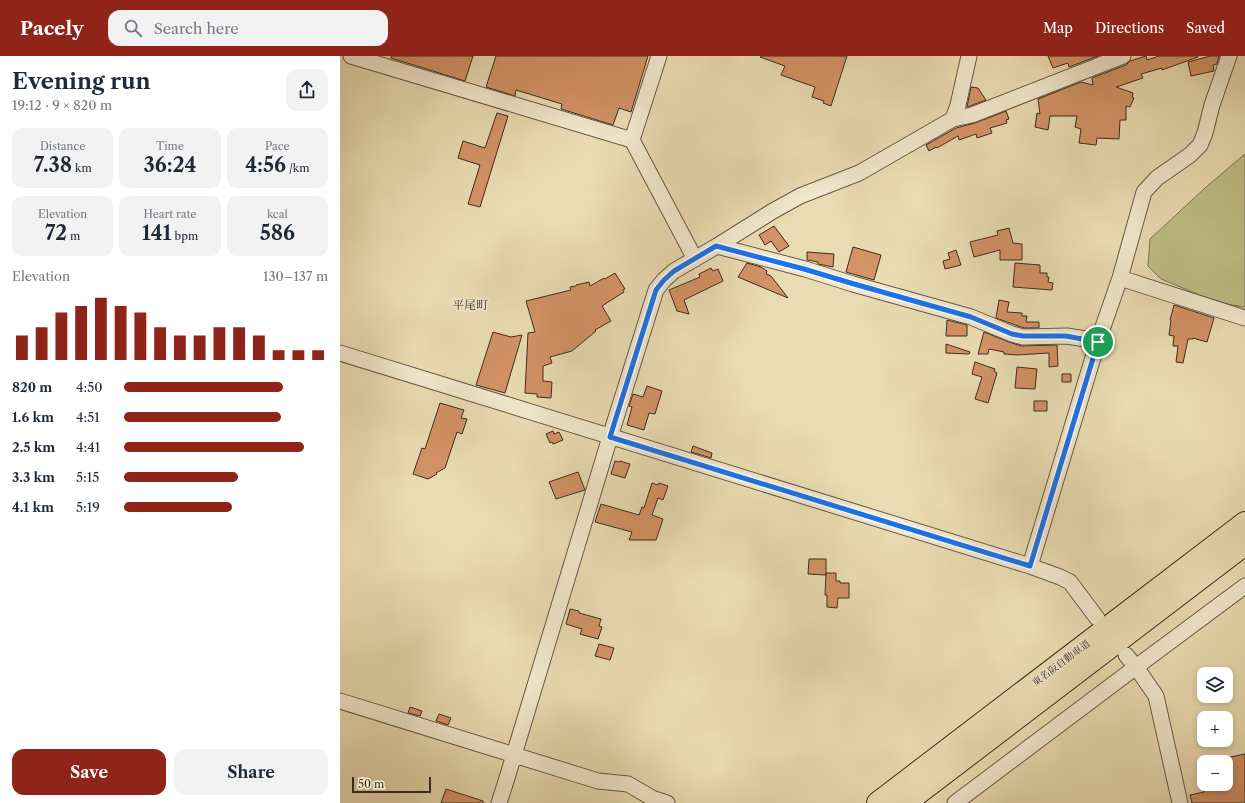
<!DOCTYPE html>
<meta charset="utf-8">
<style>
body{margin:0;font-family:"Libre Caslon Text","Noto Serif JP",serif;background:#f2f2f3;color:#1f2937;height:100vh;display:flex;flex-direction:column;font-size:15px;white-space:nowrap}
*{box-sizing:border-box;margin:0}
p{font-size:13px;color:#747a83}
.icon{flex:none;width:22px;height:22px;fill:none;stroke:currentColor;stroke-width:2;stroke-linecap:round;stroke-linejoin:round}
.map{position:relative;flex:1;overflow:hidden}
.details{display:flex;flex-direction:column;background:#fff;width:340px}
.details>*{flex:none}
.controls{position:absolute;left:857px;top:611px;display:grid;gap:8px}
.controls a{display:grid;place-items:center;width:36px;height:36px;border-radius:8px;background:#fff;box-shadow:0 2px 6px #0003;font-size:20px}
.scale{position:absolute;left:12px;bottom:10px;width:79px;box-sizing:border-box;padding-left:4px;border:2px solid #3a2c21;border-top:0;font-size:11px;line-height:14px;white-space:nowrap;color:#3a2c21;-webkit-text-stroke:3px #f1e8cd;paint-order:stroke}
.pin{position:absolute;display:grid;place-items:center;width:34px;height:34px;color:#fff;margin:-17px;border:2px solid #fff;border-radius:50%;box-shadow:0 1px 4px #0007}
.round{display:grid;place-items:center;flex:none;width:42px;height:42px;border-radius:12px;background:#f2f2f3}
.headline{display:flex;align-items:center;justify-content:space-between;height:68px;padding:0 12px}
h1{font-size:22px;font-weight:800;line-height:30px}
.metrics{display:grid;grid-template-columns:repeat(3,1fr);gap:6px;height:68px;padding:4px 12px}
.metrics div{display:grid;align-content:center;border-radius:10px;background:#f2f2f3;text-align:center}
.metrics b{font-size:20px;font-weight:800}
.metrics small{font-size:11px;font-weight:400}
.metrics p{font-size:11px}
.chart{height:112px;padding:8px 12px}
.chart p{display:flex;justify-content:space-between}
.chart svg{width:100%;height:72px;margin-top:4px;stroke:#8f2418;stroke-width:6}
.cta{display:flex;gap:8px;margin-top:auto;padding:8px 12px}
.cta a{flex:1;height:46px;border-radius:12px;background:#8f2418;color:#fff;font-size:16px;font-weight:800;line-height:46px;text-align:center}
.cta a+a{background:#f2f2f3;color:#1f2937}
ul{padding:0 12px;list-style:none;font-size:13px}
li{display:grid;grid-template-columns:64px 48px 1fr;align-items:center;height:30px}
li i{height:10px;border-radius:5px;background:#8f2418}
header{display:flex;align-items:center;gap:24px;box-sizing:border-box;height:56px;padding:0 20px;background:#8f2418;color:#fff}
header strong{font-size:19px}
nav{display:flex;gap:22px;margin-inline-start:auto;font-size:14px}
.search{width:280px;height:36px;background:#f2f2f3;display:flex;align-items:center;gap:10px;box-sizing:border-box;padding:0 14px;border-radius:12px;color:#747a83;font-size:15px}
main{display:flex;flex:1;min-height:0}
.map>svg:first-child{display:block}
.green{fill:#bfbe87;stroke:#7c7554}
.building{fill:#d49366;stroke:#3a2c21}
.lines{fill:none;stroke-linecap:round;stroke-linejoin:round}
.minor-casing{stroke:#665845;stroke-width:17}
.highway-casing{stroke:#3a2c21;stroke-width:24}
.minor{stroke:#f1e8cd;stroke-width:15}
.highway{stroke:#eadcb2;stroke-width:22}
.route-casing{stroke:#fff;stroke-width:8}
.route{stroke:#1a73e8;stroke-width:5}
.labels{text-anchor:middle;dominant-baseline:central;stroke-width:3;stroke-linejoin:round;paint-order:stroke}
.street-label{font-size:10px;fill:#3a2c21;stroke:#f1e8cd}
.quarter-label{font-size:12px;fill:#3a2c21;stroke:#f1e8cd}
</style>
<header>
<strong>Pacely</strong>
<div class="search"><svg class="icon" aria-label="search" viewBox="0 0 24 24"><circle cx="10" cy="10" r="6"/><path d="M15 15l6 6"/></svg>Search here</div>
<nav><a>Map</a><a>Directions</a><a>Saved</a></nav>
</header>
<main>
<section class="details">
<div class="headline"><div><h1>Evening run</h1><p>19:12 · 9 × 820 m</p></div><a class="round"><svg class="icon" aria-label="share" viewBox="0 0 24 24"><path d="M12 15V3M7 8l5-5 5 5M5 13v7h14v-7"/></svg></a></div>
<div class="metrics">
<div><p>Distance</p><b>7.38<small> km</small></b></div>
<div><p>Time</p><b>36:24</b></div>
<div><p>Pace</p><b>4:56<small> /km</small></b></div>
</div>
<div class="metrics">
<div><p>Elevation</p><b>72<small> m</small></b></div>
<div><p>Heart rate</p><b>141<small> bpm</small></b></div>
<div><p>kcal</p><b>586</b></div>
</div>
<div class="chart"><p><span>Elevation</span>130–137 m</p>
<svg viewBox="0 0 160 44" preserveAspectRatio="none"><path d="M5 44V29M15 44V24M25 44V15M35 44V11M45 44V6M55 44V11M65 44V15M75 44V24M85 44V29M95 44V29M105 44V24M115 44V24M125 44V29M135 44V38M145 44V38M155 44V38"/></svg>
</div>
<ul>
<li><b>820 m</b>4:50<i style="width:78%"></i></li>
<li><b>1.6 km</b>4:51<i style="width:77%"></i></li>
<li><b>2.5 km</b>4:41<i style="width:88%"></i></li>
<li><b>3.3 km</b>5:15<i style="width:56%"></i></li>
<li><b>4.1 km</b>5:19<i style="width:53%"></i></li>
</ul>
<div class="cta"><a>Save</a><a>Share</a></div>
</section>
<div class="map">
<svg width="905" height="747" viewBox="0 0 905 747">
<rect width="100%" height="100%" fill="#eadcb2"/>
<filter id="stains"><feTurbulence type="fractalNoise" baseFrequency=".005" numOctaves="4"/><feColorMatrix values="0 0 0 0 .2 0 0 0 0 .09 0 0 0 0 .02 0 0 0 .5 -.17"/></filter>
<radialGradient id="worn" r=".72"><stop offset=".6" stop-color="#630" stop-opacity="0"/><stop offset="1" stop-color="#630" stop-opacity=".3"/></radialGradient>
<path class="green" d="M 905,98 L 905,251 L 879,247 L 821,223 L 808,210 L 810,183 L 865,132 Z"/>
<path class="building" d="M 51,0 L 133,0 L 125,25 L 51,2 Z
M 156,0 L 308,0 L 291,56 L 279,52 L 273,69 L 221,53 L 222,48 L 176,34 L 175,40 L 146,31 Z
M 421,0 L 507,0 L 491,50 L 483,47 L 484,45 L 472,41 L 475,31 L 441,19 L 445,10 L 420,1 Z
M 708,0 L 758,0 L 729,11 L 728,7 L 713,12 Z
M 806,0 L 807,4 L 819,0 L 858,0 L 858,1 L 822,14 L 822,12 L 801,18 L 803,22 L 776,31 L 793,37 L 792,41 L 794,42 L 790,51 L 786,50 L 786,64 L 780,64 L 779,83 L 757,82 L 756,89 L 739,87 L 741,73 L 735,71 L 737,60 L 710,60 L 708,74 L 695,71 L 697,57 L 700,58 L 698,43 L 741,26 L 753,29 L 752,22 L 786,9 L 790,5 Z
M 870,0 L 879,0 L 877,8 L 873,9 L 874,15 L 851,20 L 848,6 Z
M 631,31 L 638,32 L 646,44 L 627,51 Z
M 666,55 L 669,63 L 666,64 L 667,67 L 650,72 L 652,77 L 637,82 L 636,78 L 619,84 L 618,80 L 597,92 L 596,91 L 589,95 L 586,89 L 616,72 L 635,67 Z
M 157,57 L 168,60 L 140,151 L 128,148 L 140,109 L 118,102 L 123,85 L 145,92 Z
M 434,170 L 449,190 L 439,196 L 431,185 L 425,189 L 419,179 Z
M 669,172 L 673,187 L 682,188 L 682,204 L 660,204 L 660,194 L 634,201 L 630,186 L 658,179 L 657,175 Z
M 513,191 L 541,199 L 534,224 L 506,216 Z
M 616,194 L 621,209 L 605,213 L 603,205 L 610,203 L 608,197 Z
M 467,196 L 494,198 L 493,211 L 478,208 L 478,206 L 467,204 Z
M 407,207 L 421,211 L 427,215 L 426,218 L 431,220 L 448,242 L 398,221 Z
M 675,207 L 700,209 L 700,217 L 707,217 L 707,221 L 709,221 L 708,226 L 713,227 L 712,234 L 673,231 Z
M 371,212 L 373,215 L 378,213 L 383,225 L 344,244 L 349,258 L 337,255 L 329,234 L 360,221 L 359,218 Z
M 275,217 L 285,233 L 283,234 L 284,236 L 262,250 L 271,265 L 255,274 L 256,275 L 232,295 L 210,301 L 212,307 L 203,310 L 203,325 L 212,326 L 211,342 L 197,341 L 197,338 L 185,337 L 188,277 L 195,276 L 186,245 L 231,234 L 230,231 L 236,230 L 236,229 L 249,226 L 250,230 L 264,222 L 265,223 Z
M 659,244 L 669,246 L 667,256 L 682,257 L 682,260 L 687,260 L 686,266 L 699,266 L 699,272 L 684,272 L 656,262 Z
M 834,249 L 874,262 L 867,286 L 853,282 L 853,283 L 848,283 L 843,307 L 836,306 L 838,290 L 833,290 L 834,280 L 829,279 L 831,264 L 830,264 Z
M 607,264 L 627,269 L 627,280 L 606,280 Z
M 153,276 L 171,281 L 182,279 L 165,337 L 136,329 Z
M 644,276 L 669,286 L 681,290 L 717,289 L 718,310 L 709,311 L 709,297 L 677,299 L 664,298 L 664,296 L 649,293 L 648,298 L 638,298 Z
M 606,288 L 630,296 L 629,298 L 606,297 Z
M 635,306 L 655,313 L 654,315 L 657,317 L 648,347 L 635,343 L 642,321 L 632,318 Z
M 677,311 L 697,313 L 695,333 L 675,332 Z
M 722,318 L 731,318 L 731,326 L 722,326 Z
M 307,330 L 322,335 L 315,358 L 309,357 L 304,374 L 287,369 L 292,351 L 289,350 L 293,338 L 303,341 Z
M 694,345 L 707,345 L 707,355 L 694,355 Z
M 100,347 L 124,354 L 121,362 L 127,363 L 122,378 L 117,376 L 105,412 L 96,417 L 97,418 L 88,423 L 73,418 L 82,392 L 85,393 Z
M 213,375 L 214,378 L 219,376 L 223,384 L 213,388 L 212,386 L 210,387 L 206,378 Z
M 353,390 L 372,397 L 371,402 L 351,396 Z
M 275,405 L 279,406 L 280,405 L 290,408 L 285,422 L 271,418 Z
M 238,416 L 245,434 L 216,443 L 209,426 Z
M 312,427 L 318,429 L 319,427 L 328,430 L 323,444 L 318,442 L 312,459 L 323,463 L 316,484 L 289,484 L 292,476 L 255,466 L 261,448 L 299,459 L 302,451 L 304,452 Z
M 469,503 L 486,503 L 486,519 L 468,518 Z
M 486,517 L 496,517 L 496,525 L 500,525 L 500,527 L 509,527 L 509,542 L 498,542 L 497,552 L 487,551 L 487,539 L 485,539 Z
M 230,553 L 239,555 L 239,557 L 261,563 L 259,570 L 262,571 L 258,583 L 240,578 L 242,573 L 226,568 Z
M 259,588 L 274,592 L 270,604 L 255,600 Z
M 70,651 L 82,655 L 80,660 L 68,657 Z
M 99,658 L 111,662 L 108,669 L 96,665 Z
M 905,698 L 905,747 L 852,747 L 850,739 L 864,736 L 862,728 L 886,728 L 886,702 Z
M 106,733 L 143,745 L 143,747 L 101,747 Z"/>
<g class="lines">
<g class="minor-casing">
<path id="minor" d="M 11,0 L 292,84 L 355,203
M 613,63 L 618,49 L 629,0
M 292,84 L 319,0
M 377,190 L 465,213 L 513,228 L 631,261 L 672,278 L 683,281 L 727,280 L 758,285
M 780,222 L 905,262
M 0,297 L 690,510 L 720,521 L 730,526 L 757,562
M 690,510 L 758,285 L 780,222 L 804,136 L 817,122 L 850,99 L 860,89 L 865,77 L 872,49 L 889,0
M 786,599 L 796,611 L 816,640 L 840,747
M 0,645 L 258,725 L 288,728 L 312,742 L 327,747
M 159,747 L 167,722 L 270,381 L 316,234 L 324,224 L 334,215 L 377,190 L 433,155 L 460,140 L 519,117 L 613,63 L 632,59 L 783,0
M 615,747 L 796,611 L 905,530"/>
</g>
<g class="highway-casing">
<path id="highway" d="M 538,747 L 905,467
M 565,747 L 905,488"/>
</g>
<use href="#minor" class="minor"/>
<use href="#highway" class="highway"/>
</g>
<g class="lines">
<g class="route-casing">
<path id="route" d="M 376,190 L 464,213 L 514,228 L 631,261 L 672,278 L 683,280 L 726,280 L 758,286 L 690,510 L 270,381 L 316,234 L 324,224 L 334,215 Z"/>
</g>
<use href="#route" class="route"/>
</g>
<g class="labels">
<g class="street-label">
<text transform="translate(721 607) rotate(-37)">東名阪自動車道</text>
</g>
<g class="quarter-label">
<text x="130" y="248">平尾町</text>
</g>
</g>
<rect width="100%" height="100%" filter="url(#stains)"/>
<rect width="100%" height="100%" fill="url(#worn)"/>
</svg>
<div class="controls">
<a><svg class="icon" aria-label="layers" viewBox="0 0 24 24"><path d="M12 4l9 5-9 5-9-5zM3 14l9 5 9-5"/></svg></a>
<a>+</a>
<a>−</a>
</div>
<div class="scale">50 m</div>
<div class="pin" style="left:758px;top:286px;background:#1e9e55"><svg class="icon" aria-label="arrive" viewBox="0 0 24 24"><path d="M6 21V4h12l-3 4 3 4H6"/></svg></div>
</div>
</main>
